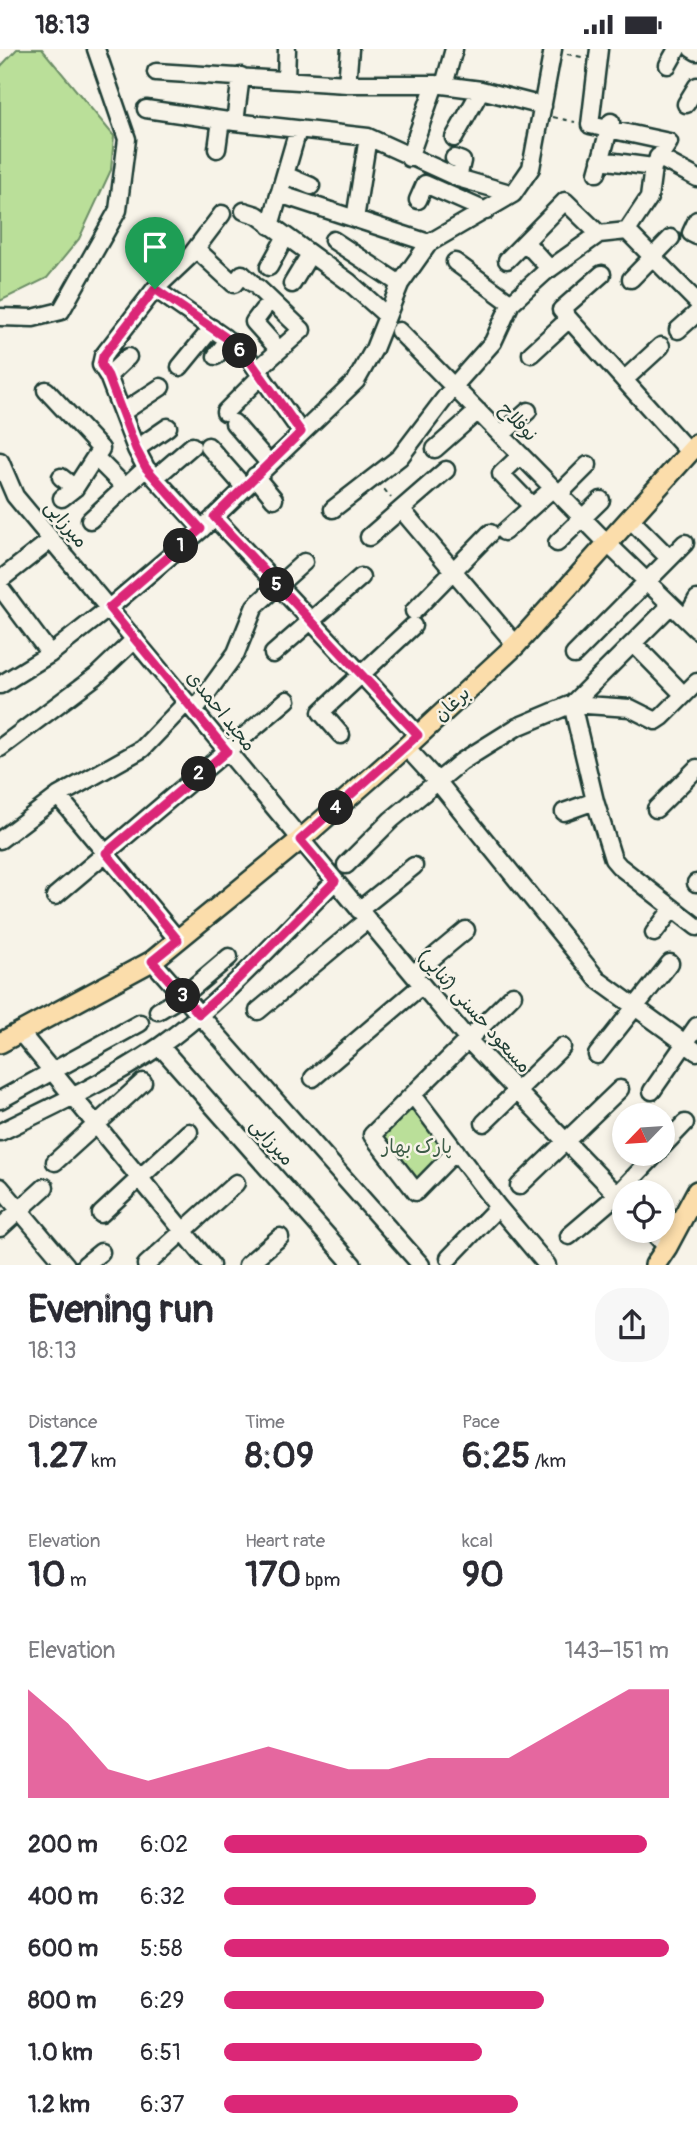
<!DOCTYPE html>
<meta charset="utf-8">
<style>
body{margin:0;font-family:Pangolin,"Playpen Sans Arabic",sans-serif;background:#f7f7f7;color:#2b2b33;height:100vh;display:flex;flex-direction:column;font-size:26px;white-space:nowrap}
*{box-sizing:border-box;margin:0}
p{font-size:23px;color:#7c7c81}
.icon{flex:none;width:38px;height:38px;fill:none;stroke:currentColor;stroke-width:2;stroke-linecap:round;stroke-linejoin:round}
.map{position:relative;height:1216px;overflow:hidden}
.sheet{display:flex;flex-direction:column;background:#fff;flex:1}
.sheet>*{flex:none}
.needle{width:46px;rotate:245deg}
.tools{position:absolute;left:612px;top:1054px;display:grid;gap:14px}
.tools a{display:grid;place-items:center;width:63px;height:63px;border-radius:50%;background:#fff;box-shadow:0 4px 10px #0003;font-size:35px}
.pin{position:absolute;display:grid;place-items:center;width:60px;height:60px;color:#fff;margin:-72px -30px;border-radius:50% 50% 50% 0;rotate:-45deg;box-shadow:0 0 7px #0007}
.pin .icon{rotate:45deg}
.km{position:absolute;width:35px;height:35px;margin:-18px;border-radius:50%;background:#222;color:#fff;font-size:19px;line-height:35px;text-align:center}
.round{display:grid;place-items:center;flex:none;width:74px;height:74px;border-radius:28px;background:#f7f7f7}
.headline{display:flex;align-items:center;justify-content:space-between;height:119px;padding:0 28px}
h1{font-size:38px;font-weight:800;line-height:52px}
.metrics{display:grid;grid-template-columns:repeat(3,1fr);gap:10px;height:119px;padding:7px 28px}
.metrics div{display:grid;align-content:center}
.metrics b{font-size:35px;font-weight:800}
.metrics small{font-size:19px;font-weight:400}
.metrics p{font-size:19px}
.chart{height:196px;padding:14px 28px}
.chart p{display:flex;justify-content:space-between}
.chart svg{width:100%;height:126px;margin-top:7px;fill:#db2777;opacity:.7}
ul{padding:0 28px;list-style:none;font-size:23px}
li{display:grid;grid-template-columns:112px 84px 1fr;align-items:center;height:52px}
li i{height:18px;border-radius:9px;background:#db2777}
.status{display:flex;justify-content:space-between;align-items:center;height:49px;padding:0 35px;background:#fff;direction:ltr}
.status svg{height:19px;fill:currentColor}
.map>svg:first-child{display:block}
.green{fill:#badf99;stroke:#6c8e66;stroke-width:2}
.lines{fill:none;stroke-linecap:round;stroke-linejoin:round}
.minor-casing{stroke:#1f3d34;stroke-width:21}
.major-casing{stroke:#1f3d34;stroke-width:24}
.path{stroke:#1f3d34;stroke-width:2;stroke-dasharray:5 5;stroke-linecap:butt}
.minor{stroke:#f7f3e8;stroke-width:16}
.major{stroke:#fbddab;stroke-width:19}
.route-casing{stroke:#fff;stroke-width:14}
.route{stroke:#db2777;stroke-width:9}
.labels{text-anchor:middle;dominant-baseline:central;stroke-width:5;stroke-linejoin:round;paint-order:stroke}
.street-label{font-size:19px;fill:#1f3d34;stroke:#f7f3e8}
.park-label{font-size:19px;fill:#3e5d48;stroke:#f7f3e8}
</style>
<div class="status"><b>18:13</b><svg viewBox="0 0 49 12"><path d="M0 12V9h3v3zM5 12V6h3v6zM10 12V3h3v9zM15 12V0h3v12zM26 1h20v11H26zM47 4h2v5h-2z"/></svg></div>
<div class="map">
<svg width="697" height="1216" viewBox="0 0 697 1216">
<rect width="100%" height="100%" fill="#f7f3e8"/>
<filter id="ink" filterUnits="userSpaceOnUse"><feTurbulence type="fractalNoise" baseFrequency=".0143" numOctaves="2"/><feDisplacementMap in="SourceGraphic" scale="14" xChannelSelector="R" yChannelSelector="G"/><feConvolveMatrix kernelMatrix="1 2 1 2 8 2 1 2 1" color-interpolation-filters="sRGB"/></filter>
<g filter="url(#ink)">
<path class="green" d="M 17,0 L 42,0 L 114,87 L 111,121 L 79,190 L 47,229 L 0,252 L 0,18 Z
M 413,1053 L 450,1102 L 418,1136 L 378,1086 Z"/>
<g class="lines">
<g class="minor-casing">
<path id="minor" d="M 692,0 L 697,3
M 668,16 L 677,0
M 156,23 L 347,35 L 435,35 L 481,41 L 543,57
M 286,30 L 287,0
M 347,35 L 350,0
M 444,36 L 454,0
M 686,55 L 697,37
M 146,60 L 235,73 L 368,88 L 458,129 L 513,145
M 235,73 L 241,27
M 454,89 L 481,41
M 217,100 L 221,71
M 658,108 L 697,129
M 409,109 L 435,35
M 454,109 L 462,112 L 458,129
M 600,111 L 653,118
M 597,124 L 611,73
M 285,126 L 311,137
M 279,145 L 429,194
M 418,151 L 425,135 L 486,162
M 244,162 L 257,166 L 349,233 L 386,266
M 355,170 L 368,88
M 697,171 L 691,184 L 697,187
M 270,177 L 298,81
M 627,182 L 697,253
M 333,191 L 400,235
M 525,193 L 550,220
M 196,200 L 234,235 L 242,225 L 252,234
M 507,211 L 565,152 L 599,185
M 455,213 L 511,254
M 269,218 L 286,187
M 631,230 L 671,189
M 292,235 L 310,205
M 155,240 L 224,288 L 250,311 L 301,383
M 263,261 L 254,273 L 279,301
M 0,268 L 33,269 L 61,262 L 118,161 L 127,90 L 96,0
M 569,270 L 689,403
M 678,281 L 697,264
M 399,282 L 607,494 L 697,581
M 531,305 L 569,270 L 561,261 L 602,225
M 216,307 L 228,291
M 180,318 L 212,279
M 257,321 L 302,281 L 258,239
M 108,327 L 128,308
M 624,331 L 661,297
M 46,341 L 101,400 L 95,408 L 125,438
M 123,363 L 161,338
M 225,363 L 262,326
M 234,374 L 269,414
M 501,386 L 528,362
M 208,397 L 244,438
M 136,400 L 168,378
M 435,400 L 478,362
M 521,406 L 501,425 L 532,457
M 0,412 L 15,447 L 422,936 L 469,992 L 625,1154
M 255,427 L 274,450
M 61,428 L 75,439
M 156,428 L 192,397
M 559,445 L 588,416
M 62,449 L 75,439 L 95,408
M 333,460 L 400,408 L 454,337 L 493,293 L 511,254 L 544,224 L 599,185 L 627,182 L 649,149 L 653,118 L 669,93 L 590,76 L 599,0
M 401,460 L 516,596
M 214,468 L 418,686
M 630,470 L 669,509
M 90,471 L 146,419
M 202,480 L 146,419 L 136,400 L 108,327 L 101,316 L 103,307 L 155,240 L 191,206 L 222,165
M 504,483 L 553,439
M 369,488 L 446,421
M 557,494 L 601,451
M 0,531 L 51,491
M 0,538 L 50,605
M 414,562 L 490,484
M 686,570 L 697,550
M 633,594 L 678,640
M 273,605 L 361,528
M 574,606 L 685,494
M 0,636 L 50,605 L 109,559 L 202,480 L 356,332 L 374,300 L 400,235 L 429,194 L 513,145 L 531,119 L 553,0
M 572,655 L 595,752 L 613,810 L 619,817 L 697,878
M 572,655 L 630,659 L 656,672 L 662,668 L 697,633
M 194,662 L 236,604 L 255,557 L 304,513
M 341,686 L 321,663 L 413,577
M 406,698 L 438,733 L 598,931 L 697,1003
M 0,699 L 96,627 L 135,590
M 58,747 L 178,891
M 656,760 L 697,719
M 564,763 L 595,752
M 0,791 L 58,747 L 142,700 L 187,653
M 346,816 L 391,771 L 461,713 L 517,678 L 572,655 L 671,556
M 696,834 L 697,834
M 55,847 L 287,651
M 359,861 L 414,817
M 654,884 L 673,859
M 152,912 L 421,1216
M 413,925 L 466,881
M 158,962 L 183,947 L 229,908
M 258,962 L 367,871
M 20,983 L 211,1216
M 160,997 L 353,1216
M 597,1006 L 670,914
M 313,1029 L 422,936
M 652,1042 L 697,977
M 413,1046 L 498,1158 L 547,1216
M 0,1051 L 140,974
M 484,1074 L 562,998
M 0,1083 C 54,1057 110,1031 160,997 C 225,951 279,888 335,832
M 663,1097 L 685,1074
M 456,1102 L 416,1143 L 372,1086 L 513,946
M 55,1113 L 143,1033
M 519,1137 L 620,1040
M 0,1138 L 66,1216
M 101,1165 L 189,1083
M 0,1179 L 45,1138
M 651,1181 L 667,1198
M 569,1187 L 617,1146 L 657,1104
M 449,1209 L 498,1158
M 85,1216 L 101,1203
M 146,1216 L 236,1134
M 247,1216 L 280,1188"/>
</g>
<g class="major-casing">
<path id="major" d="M 0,994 L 152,912 L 300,791 L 406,698 L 516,596 L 697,395
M 655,1216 L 667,1198 L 697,1142"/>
</g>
<path class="path" d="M 567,5 L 586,9
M 553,68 L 575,73
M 384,440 L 391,449"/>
<use href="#minor" class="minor"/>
<use href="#major" class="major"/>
</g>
</g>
<g class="lines" filter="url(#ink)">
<g class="route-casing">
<path id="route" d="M 155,240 L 225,288 L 250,312 L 301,383 L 214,468 L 418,686 L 300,791 L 335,832 L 236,932 L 199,965 L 152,912 L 178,891 L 106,804 L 227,702 L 109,559 L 201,480 L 146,419 L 136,400 L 108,327 L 101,316 L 103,307 Z"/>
</g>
<use href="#route" class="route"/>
</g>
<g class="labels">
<g class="street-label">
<text transform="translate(518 373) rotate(46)">نوفلاح</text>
<text transform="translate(66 475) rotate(50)">میرزایی</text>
<text transform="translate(452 655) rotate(-43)">برغان</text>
<text transform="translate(221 662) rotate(51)">مجید احمدی</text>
<text transform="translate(474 962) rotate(48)">مسعود حسنی (ثنایی)</text>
<text transform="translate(272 1093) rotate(49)">میرزایی</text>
</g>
<g class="park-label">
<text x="417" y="1098">پارک‌ بهار</text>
</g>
</g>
</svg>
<div class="tools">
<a><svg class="needle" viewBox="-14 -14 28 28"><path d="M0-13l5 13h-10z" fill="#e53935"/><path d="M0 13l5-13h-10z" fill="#7c7c81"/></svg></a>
<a><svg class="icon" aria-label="locate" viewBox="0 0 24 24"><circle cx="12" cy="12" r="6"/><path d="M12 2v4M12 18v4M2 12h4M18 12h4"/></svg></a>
</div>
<div class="pin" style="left:155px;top:240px;background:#1e9e55"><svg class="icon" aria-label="arrive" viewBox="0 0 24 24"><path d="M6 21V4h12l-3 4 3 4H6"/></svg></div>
<b class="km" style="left:181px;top:497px">1</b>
<b class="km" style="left:199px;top:725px">2</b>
<b class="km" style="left:183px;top:947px">3</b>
<b class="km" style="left:336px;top:759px">4</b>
<b class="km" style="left:277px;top:536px">5</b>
<b class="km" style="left:240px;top:302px">6</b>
</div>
<section class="sheet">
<div class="headline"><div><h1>Evening run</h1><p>18:13</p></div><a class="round"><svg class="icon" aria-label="share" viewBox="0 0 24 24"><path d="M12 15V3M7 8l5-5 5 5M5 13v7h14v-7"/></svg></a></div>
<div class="metrics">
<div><p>Distance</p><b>1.27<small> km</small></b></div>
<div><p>Time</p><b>8:09</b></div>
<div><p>Pace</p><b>6:25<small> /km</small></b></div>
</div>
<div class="metrics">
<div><p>Elevation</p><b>10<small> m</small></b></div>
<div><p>Heart rate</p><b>170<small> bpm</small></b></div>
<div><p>kcal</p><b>90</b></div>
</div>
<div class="chart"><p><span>Elevation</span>143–151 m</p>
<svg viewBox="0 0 160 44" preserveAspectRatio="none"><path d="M0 44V6L10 18L20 34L30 38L40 34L50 30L60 26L70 30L80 34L90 34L100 30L110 30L120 30L130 22L140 14L150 6L160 6V44z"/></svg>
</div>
<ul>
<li><b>200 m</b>6:02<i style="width:95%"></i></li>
<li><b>400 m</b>6:32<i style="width:70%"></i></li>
<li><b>600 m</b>5:58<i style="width:100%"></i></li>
<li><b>800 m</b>6:29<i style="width:72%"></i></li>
<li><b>1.0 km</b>6:51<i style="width:58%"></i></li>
<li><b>1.2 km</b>6:37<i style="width:66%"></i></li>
</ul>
</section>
